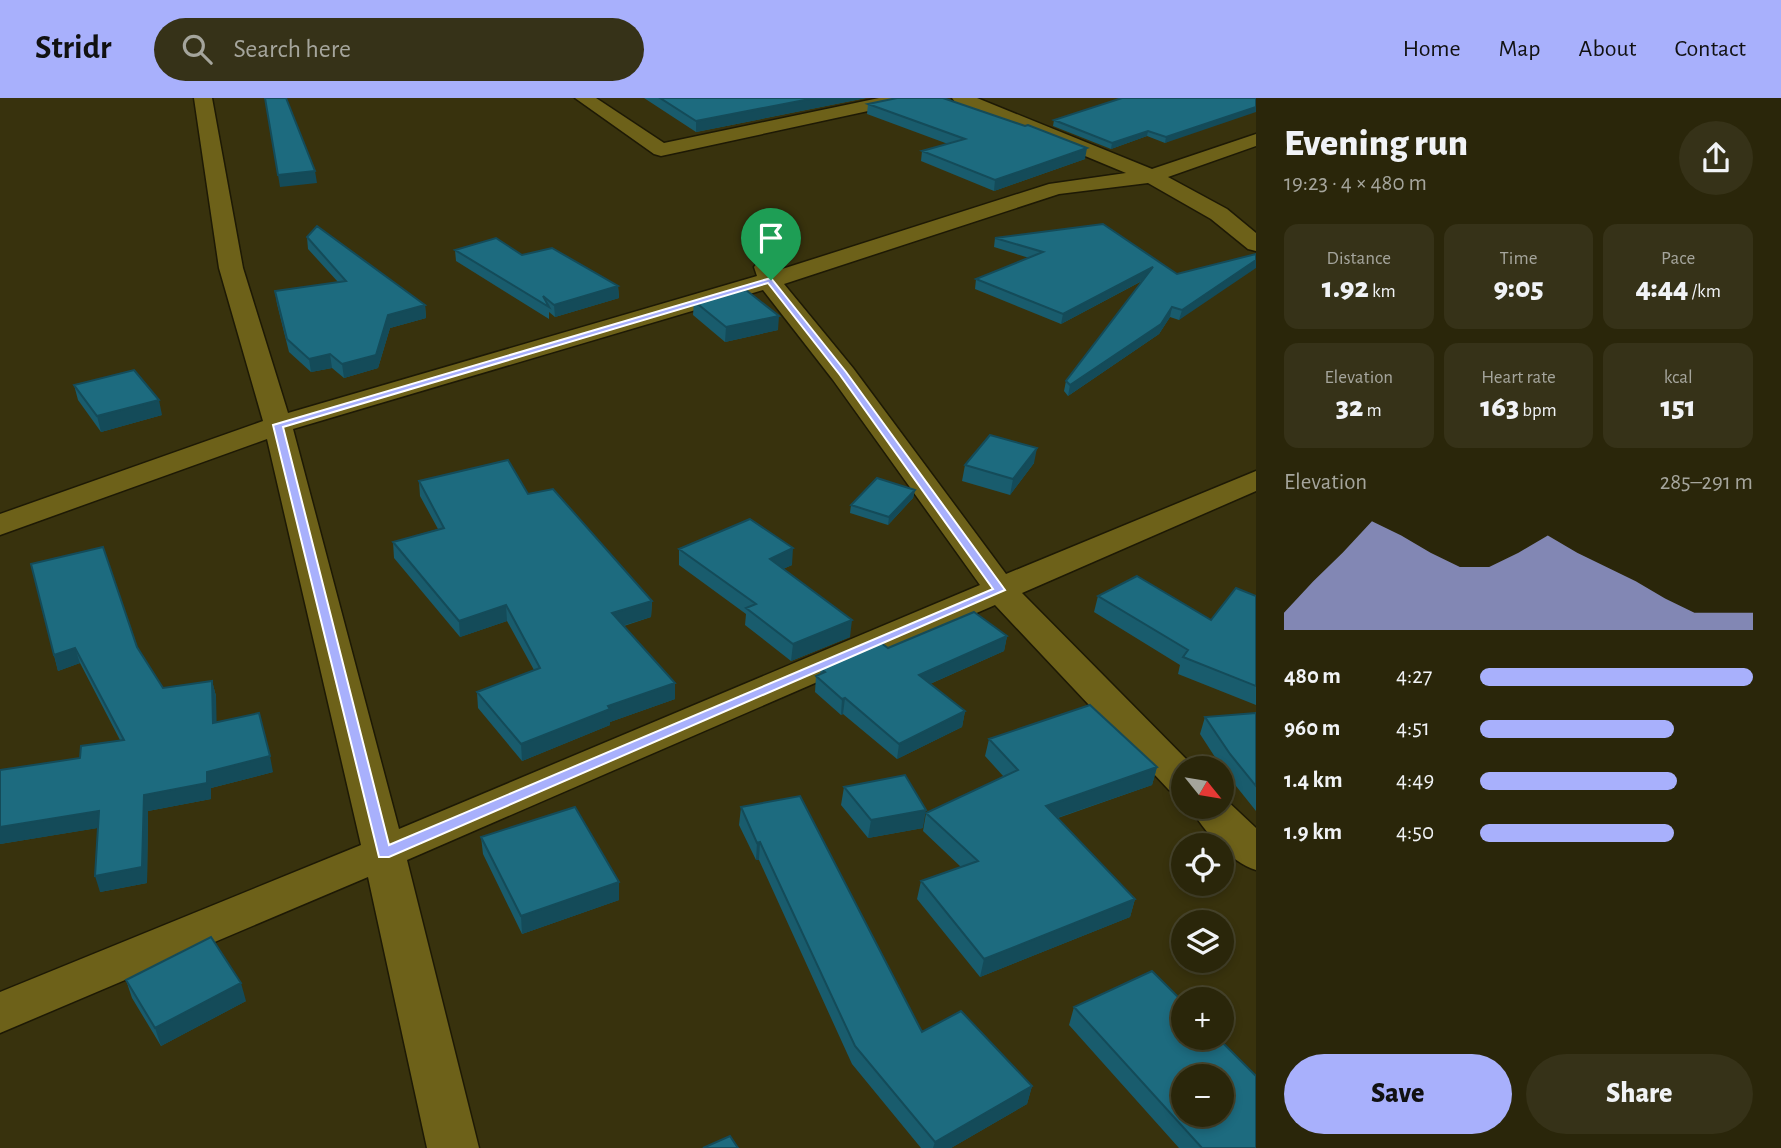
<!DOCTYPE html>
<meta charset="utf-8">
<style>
body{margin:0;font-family:"Alegreya Sans",sans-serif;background:#363218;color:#f1f3f6;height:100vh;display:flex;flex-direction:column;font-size:26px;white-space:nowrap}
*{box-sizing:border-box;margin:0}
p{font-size:23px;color:#a5a59c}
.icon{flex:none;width:38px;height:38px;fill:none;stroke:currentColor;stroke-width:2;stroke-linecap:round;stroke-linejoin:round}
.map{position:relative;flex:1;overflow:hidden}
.panel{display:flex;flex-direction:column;background:#2a260a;width:525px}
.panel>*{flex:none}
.needle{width:46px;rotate:120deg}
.controls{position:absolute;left:1171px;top:658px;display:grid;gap:14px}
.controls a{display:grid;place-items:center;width:63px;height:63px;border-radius:50%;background:#2a260a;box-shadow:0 4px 10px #0003,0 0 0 2px #46432b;font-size:35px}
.pin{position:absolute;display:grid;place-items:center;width:60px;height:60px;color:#fff;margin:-72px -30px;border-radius:50% 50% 50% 0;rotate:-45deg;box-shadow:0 0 7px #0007}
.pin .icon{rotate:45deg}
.round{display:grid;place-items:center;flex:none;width:74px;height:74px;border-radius:37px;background:#363218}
.headline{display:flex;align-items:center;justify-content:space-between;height:119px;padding:0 28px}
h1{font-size:38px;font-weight:800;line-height:52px}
.figures{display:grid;grid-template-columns:repeat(3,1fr);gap:10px;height:119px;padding:7px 28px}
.figures div{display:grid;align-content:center;border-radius:14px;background:#363218;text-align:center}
.figures b{font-size:30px;font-weight:800}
.figures small{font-size:19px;font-weight:400}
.figures p{font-size:19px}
.chart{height:196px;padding:14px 28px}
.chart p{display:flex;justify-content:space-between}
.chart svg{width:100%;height:126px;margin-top:7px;fill:#a8b0fc;opacity:.7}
.button{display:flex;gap:14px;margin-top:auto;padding:14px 28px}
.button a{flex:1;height:80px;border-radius:42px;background:#a8b0fc;color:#111;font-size:28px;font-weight:800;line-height:80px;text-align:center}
.button a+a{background:#363218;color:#f1f3f6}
ul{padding:0 28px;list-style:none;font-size:23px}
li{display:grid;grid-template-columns:112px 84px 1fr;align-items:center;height:52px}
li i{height:18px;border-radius:9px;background:#a8b0fc}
header{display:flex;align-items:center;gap:42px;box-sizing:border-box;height:98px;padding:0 35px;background:#a8b0fc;color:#111}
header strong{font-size:33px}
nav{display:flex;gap:38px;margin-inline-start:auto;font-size:24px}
.search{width:490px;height:63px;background:#363218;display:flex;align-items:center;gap:18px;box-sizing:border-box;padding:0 24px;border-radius:38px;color:#a5a59c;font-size:26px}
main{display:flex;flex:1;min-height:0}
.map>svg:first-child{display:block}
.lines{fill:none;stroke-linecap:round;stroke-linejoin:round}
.street-casing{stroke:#1d1905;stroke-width:3}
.street{fill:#6d6119;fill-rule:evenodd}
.wall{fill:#195c6d}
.shaded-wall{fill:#144b59}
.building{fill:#1d6b7f;stroke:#144b59;stroke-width:2;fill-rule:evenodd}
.route{fill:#a8b0fc;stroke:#fff;stroke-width:2;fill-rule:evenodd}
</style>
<header>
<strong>Stridr</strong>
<div class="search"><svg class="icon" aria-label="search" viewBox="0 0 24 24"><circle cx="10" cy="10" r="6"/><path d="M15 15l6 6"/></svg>Search here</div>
<nav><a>Home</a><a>Map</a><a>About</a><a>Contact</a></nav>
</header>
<main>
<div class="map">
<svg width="1256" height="1050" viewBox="0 0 1256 1050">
<rect width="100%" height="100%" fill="#38320d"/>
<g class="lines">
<g class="street-casing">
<path id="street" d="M 194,0 L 212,0 L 243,170 L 288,315 L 757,178 L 754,169 L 758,164 L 774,164 L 779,172 L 1049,86 L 1126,75 L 955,4 L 952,0 L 977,0 L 1152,71 L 1256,36 L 1256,48 L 1168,79 L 1227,111 L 1256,135 L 1256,153 L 1248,151 L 1211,121 L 1148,85 L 1059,96 L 784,186 L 853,270 L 1006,476 L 1256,373 L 1256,393 L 1022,495 L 1195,670 L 1183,670 L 1183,696 L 1169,692 L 995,507 L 407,762 L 479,1050 L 427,1050 L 368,779 L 0,935 L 0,894 L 361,747 L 267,341 L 0,437 L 0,416 L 263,323 L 219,170 ZM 763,192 L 833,282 L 980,487 L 399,731 L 293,331 Z
M 575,0 L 596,0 L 664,45 L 879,0 L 914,0 L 905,5 L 661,58 L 654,56 Z
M 1222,698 L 1256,730 L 1256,772 C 1230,764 1203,732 1190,709 L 1222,709 Z"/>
</g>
<use href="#street" class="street"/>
</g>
<path class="wall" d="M 644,0 L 866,0 L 696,34 Z
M 1256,0 L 1165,45 L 1147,38 L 1111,51 L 1053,28 L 1054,22 Z
M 868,6 L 1085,61 L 994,93 L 921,63 L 922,53 L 948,46 L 867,16 Z
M 307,139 L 425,207 L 426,220 L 390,230 L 378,270 L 344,280 L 332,270 L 311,274 L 289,254 L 277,206 L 275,193 L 338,184 L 308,151 Z
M 995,140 L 1177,176 L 1256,156 L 1179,222 L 1170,219 L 1159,236 L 1068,298 L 1064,293 L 1066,283 L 1142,183 L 1061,226 L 975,191 L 976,181 L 1029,160 L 994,149 Z
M 455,152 L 522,157 L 618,188 L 619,200 L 555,219 L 549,214 L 549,221 L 456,163 Z
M 694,203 L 778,232 L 725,244 L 693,217 Z
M 74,287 L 162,317 L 101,334 L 78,302 Z
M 1034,365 L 1010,397 L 962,383 L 965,367 Z
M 419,383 L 528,396 L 652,503 L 651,519 L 624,528 L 675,585 L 675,601 L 610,624 L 610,627 L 522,663 L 478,610 L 477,594 L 534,572 L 507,523 L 460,539 L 394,460 L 393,444 L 438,431 L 420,398 Z
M 915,392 L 913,400 L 888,427 L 850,415 L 851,407 Z
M 679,451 L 792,467 L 783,471 L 850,539 L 791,563 L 745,527 L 746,516 L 679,467 Z
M 31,466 L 137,549 L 163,590 L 212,583 L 216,598 L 216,625 L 273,674 L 211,690 L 211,701 L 148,713 L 147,785 L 100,794 L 97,730 L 0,746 L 0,672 L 80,660 L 120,642 L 80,565 L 58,573 Z
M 1098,498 L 1211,522 L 1256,498 L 1256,607 L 1178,576 L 1180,567 L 1094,514 Z
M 1007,538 L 1004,553 L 930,586 L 965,613 L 962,629 L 897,661 L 843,616 L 841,617 L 815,594 L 816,578 L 820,576 L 821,571 L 888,550 Z
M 1256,615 L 1256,713 L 1224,673 L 1200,636 L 1205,619 Z
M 989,641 L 1157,669 L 1152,687 L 1058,720 L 1135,801 L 1130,819 L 980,879 L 917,801 L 921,783 L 961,769 L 923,733 L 926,715 L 1004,679 L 985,658 Z
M 844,689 L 923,730 L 868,740 L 841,707 Z
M 741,709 L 922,934 L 1032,988 L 1027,1006 L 951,1050 L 921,1050 L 852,966 L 759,762 L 756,762 L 739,727 Z
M 481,739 L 619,784 L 619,802 L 522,836 L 483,756 Z
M 126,882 L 246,903 L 161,948 L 132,900 Z
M 1074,909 L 1256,1050 L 1179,1050 L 1069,927 Z"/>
<path class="shaded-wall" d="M 815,0 L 866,0 L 696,34 L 696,23 Z
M 1256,9 L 1256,14 L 1165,45 L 1166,39 Z
M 1148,33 L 1147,38 L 1111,51 L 1112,45 Z
M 1087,50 L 1085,61 L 994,93 L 995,82 Z
M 315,73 L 317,85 L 280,89 L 278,77 Z
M 1256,162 L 1256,170 L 1179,222 L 1182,212 Z
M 1153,169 L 1151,178 L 1061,226 L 1063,216 Z
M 618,188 L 619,200 L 555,219 L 554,207 Z
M 425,207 L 426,220 L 390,230 L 378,270 L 344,280 L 342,266 L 388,217 Z
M 1172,209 L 1170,219 L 1159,236 L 1068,298 L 1070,287 Z
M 779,218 L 778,232 L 725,244 L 726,229 Z
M 330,256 L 332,270 L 311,274 L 309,261 Z
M 159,302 L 162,317 L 101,334 L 97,318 Z
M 1037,350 L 1034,365 L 1010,397 L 1013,381 Z
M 915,392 L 913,400 L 888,427 L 889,419 Z
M 793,450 L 792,467 L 769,477 L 770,461 Z
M 652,503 L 651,519 L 612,531 L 612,515 Z
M 506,507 L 507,523 L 460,539 L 459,523 Z
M 852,522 L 850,539 L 791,563 L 793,546 Z
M 1007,538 L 1004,553 L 916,592 L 919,577 Z
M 75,550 L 80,565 L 58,573 L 54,557 Z
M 212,583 L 216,598 L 217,641 L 213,625 Z
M 675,585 L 675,601 L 610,624 L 610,627 L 522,663 L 521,646 L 608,608 Z
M 845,600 L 843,616 L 841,617 L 842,601 Z
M 965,613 L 962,629 L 897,661 L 899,646 Z
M 270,658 L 273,674 L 211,690 L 211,701 L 148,713 L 147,785 L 100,794 L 95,778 L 144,697 L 207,674 Z
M 1157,669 L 1152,687 L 1042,725 L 1046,708 Z
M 926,712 L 923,730 L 868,740 L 871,722 Z
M 99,713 L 104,729 L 0,746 L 0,729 Z
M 760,744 L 759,762 L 756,762 L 757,745 Z
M 619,784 L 619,802 L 522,836 L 521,818 Z
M 1135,801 L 1130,819 L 980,879 L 984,861 Z
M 241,885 L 246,903 L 161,948 L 155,930 Z
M 1032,988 L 1027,1006 L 951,1050 L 933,1050 L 935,1044 Z"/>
<path class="building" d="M 265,0 L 286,0 L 315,73 L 278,77 Z
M 660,0 L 815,0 L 696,23 Z
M 897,0 L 943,0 L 1025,28 L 1028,27 L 1087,50 L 995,82 L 922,53 L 965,41 L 868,6 Z
M 1122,0 L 1256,0 L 1256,9 L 1166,39 L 1148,33 L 1112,45 L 1054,22 Z
M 1103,126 L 1177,176 L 1256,156 L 1256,162 L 1182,212 L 1172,209 L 1161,226 L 1070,287 L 1066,283 L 1153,169 L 1063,216 L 976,181 L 1043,154 L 995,140 Z
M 317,128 L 425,207 L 388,217 L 376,257 L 342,266 L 330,256 L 309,261 L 287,241 L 275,193 L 346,183 L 307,139 Z
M 496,140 L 522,157 L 552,150 L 618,188 L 554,207 L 543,198 L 549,209 L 455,152 Z
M 746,192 L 779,218 L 726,229 L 694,203 Z
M 134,272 L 159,302 L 97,318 L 74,287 Z
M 990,337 L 1037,350 L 1013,381 L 965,367 Z
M 508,362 L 528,396 L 553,391 L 652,503 L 612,515 L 675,585 L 608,608 L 610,611 L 521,646 L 477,594 L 540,570 L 506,507 L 459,523 L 393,444 L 444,430 L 419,383 Z
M 877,380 L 915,392 L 889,419 L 851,407 Z
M 750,421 L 793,450 L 770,461 L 852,522 L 793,546 L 746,510 L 756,506 L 679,451 Z
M 103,449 L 137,549 L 163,590 L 212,583 L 213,625 L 259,615 L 270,658 L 207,674 L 207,685 L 144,697 L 142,769 L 95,778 L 99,713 L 0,729 L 0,672 L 80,660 L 81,648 L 124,642 L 75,550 L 54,557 L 31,466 Z
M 1137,478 L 1211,522 L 1236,490 L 1256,498 L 1256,588 L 1183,559 L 1188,552 L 1098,498 Z
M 974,514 L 1007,538 L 919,577 L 965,613 L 899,646 L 845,600 L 842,601 L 816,578 L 825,574 L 821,571 L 881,545 L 888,550 Z
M 1090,607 L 1157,669 L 1046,708 L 1135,801 L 984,861 L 921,783 L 978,763 L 926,715 L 1018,672 L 989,641 Z
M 1256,615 L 1256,688 L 1230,656 L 1205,619 Z
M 905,677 L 926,712 L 871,722 L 844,689 Z
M 800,698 L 922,934 L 961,913 L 1032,988 L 935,1044 L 855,948 L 760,744 L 757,745 L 741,709 Z
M 575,709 L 619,784 L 521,818 L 481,739 Z
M 211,839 L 241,885 L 155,930 L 126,882 Z
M 1152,873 L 1183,904 L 1183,940 L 1218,940 L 1256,978 L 1256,1050 L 1202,1050 L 1074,909 ZM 1183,978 L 1222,978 L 1222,1017 L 1183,1017 Z
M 730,1038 L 738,1050 L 703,1050 Z"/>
<path class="route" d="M 771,180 L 846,274 L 1005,492 L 389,759 L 379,759 L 273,327 ZM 768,185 L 840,277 L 993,491 L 389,747 L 283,329 Z"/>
</svg>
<div class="controls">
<a><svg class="needle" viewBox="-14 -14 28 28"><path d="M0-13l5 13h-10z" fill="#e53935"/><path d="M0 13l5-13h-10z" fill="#a5a59c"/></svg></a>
<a><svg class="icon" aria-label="locate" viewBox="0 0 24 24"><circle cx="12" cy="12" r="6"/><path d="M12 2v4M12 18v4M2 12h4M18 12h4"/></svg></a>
<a><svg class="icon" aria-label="layers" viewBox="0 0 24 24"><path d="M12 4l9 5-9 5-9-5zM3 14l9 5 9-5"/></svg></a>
<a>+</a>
<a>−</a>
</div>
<div class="pin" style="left:771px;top:182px;background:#1e9e55"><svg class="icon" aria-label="arrive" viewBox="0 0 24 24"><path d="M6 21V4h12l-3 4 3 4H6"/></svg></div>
</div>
<section class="panel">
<div class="headline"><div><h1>Evening run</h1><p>19:23 · 4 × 480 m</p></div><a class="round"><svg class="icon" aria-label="share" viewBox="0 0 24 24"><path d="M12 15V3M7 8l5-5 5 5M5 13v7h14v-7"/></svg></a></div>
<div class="figures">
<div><p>Distance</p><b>1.92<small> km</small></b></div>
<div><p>Time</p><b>9:05</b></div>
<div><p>Pace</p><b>4:44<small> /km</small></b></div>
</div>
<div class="figures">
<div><p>Elevation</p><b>32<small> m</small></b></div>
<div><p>Heart rate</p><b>163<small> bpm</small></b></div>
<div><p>kcal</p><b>151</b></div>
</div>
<div class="chart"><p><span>Elevation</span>285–291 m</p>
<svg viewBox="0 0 160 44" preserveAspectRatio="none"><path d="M0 44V38L10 27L20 17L30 6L40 11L50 17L60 22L70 22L80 17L90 11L100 17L110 22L120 27L130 33L140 38L150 38L160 38V44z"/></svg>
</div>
<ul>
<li><b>480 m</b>4:27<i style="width:100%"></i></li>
<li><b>960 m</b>4:51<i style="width:71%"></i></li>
<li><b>1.4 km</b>4:49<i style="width:72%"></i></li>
<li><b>1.9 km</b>4:50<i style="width:71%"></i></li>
</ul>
<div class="button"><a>Save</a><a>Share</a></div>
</section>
</main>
